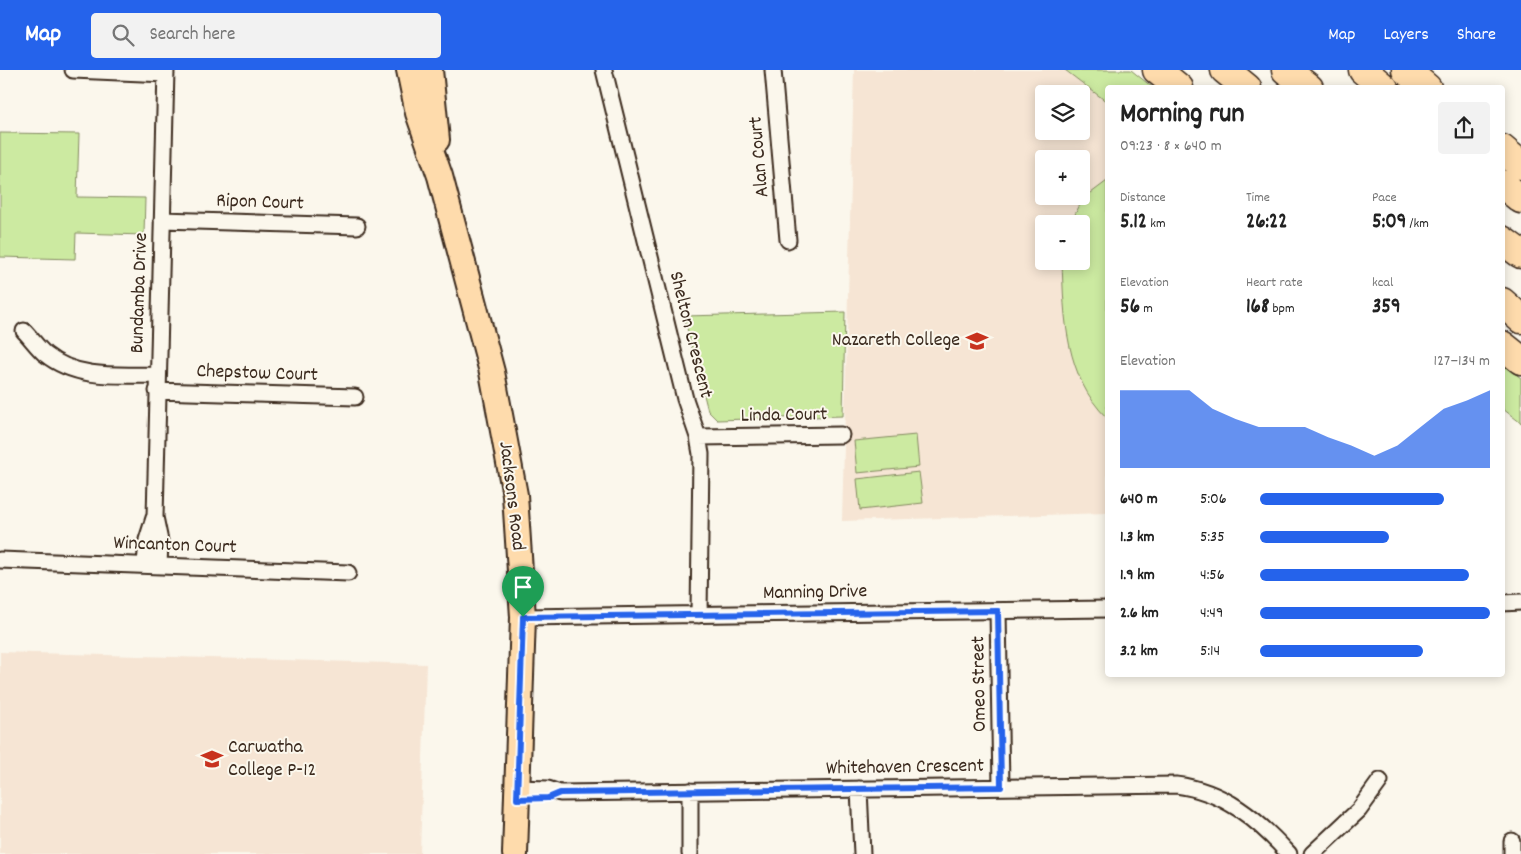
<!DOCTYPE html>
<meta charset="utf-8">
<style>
body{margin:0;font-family:Dekko,sans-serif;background:#f2f2f2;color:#222;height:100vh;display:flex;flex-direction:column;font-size:19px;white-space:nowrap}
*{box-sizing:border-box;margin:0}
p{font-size:16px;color:#767676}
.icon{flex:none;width:28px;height:28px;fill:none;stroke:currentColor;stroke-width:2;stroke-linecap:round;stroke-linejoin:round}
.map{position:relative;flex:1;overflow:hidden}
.drawer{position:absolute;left:1105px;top:15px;width:400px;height:592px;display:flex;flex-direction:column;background:#fff;border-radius:5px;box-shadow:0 2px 12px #0003}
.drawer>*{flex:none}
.fabs{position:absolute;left:1035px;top:15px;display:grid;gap:10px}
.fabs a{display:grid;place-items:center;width:55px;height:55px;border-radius:5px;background:#fff;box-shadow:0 2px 12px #0003;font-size:25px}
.pin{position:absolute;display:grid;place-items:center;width:42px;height:42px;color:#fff;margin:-51px -21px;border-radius:50% 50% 50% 0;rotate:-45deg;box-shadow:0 0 5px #0007}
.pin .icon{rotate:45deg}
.round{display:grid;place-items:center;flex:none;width:52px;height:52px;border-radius:5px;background:#f2f2f2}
.overview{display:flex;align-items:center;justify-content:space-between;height:85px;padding:0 15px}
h1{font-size:28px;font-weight:700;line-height:38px}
.figures{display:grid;grid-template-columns:repeat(3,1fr);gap:8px;height:85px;padding:5px 15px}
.figures div{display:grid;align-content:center}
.figures b{font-size:21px;font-weight:700}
.figures small{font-size:14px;font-weight:400}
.figures p{font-size:14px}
.chart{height:140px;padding:10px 15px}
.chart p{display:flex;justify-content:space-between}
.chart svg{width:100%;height:90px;margin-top:5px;fill:#2563eb;opacity:.7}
ul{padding:0 15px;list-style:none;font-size:16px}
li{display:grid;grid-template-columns:80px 60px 1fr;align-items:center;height:38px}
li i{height:12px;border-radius:6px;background:#2563eb}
header{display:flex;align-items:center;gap:30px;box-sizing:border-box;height:70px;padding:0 25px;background:#2563eb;color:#fff}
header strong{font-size:24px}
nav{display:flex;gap:28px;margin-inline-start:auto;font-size:18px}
.search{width:350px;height:45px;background:#f2f2f2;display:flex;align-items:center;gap:12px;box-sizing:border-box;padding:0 18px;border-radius:5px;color:#767676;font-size:19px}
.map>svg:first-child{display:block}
.built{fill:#f6e5d4;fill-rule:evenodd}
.green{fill:#cceaa1;stroke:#848a60}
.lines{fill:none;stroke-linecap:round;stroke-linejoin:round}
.minor-casing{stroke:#3b2a1e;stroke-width:19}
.primary-casing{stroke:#3b2a1e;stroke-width:28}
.motorway-casing{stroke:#3b2a1e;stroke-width:31}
.minor{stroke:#fbf7ec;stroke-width:15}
.primary{stroke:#fedbac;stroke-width:24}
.motorway{stroke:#fedbac;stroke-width:28}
.route-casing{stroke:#fff;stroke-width:10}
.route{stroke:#2563eb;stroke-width:6}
.labels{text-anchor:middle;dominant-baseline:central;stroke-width:4;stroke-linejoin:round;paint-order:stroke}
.street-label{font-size:20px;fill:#3b2a1e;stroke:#fbf7ec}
.poi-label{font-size:20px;fill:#3b2a1e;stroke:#fbf7ec;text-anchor:end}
</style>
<header>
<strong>Map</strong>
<div class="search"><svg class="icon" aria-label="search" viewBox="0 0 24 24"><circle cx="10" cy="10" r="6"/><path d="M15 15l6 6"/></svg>Search here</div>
<nav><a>Map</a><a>Layers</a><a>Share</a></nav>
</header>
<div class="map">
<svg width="1521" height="784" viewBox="0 0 1521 784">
<rect width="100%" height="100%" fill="#fbf7ec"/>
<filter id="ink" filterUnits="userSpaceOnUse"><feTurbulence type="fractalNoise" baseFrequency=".02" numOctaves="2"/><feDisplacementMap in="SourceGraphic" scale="10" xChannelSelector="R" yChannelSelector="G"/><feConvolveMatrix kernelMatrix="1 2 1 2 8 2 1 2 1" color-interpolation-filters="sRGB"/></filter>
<g filter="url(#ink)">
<path class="built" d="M 854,0 L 1065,0 L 1107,32 L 1107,443 L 842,451 ZM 1044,24 L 1081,24 L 1081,61 L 1044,61 ZM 1044,89 L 1081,89 L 1081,126 L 1044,126 ZM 1044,154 L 1081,154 L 1081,191 L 1044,191 Z
M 0,582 L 426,594 L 420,784 L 0,784 Z"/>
<path class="green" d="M 1065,0 L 1131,0 L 1152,17 L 1108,18 L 1107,32 Z
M 0,63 L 79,64 L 77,127 L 145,128 L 144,165 L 76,163 L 75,189 L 0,187 Z
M 1107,111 L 1107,348 C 1065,306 1064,248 1062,191 L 1081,191 L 1081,154 L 1070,154 L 1083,129 Z
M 845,242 L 843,346 L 717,350 L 708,341 L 684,246 Z
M 1502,294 L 1521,308 L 1521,353 L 1503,339 Z
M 916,365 L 919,397 L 857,403 L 854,371 Z
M 919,402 L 923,433 L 860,440 L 857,409 Z"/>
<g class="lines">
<g class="minor-casing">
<path id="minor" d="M 73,0 L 166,4
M 604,0 L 685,329 L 698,367 L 701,384 L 699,545
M 773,0 L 788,170
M 162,150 L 357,156
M 24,261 C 31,268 37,277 45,284 C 77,310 119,305 158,305
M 157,321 L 355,327
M 698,367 L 841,365
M 0,490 L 348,503
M 145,495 L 147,470 L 154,448
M 159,496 L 160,471 L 155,447 L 166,0
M 1502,533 L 1521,532
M 998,541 L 1001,717
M 523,547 L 1108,539
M 517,718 L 548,719 L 560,723 L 1176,715 C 1224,721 1257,749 1289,784
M 859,719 L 862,784
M 690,721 L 690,784
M 1512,771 L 1512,784
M 1312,784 L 1359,740 L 1380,711"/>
</g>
<g class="primary-casing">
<path id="primary" d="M 409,0 L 418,43 L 440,106 L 492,302 L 515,425 L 523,547 L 515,784
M 430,0 L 437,70"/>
</g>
<g class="motorway-casing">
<path id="motorway" d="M 1157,0 L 1179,18
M 1225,0 L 1247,18
M 1286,0 L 1309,18
M 1363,0 L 1384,18
M 1406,0 L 1427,18
M 1502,79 L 1521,95
M 1502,114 L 1521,129
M 1502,170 L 1521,184
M 1502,232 L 1521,249
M 1502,275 L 1521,290"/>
</g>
<use href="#minor" class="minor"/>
<use href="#primary" class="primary"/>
<use href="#motorway" class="motorway"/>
</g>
</g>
<g class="lines" filter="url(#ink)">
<g class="route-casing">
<path id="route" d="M 998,541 L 1001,717 L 560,723 L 548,728 L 517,729 L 523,547 Z"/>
</g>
<use href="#route" class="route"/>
</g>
<defs>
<g id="school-bare" transform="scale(1.725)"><path d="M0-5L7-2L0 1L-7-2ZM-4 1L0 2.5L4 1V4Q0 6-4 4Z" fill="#c8321e" stroke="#fbf7ec" stroke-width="2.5" paint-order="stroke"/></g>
</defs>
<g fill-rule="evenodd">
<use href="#school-bare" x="977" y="271"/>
<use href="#school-bare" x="212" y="689"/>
</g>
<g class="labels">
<g class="street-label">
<text transform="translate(760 87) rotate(-95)">Alan Court</text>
<text transform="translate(260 133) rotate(2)">Ripon Court</text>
<text transform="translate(140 223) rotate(-88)">Bundamba Drive</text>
<text transform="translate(690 265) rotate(76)">Shelton Crescent</text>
<text transform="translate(257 304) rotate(2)">Chepstow Court</text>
<text transform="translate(784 346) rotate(-1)">Linda Court</text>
<text transform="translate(511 426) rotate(83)">Jacksons Road</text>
<text transform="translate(175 476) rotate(2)">Wincanton Court</text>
<text transform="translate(815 523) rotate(-1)">Manning Drive</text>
<text transform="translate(980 614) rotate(-91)">Omeo Street</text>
<text transform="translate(905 698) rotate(-1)">Whitehaven Crescent</text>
</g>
<g class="poi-label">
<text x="960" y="271">Nazareth College</text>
<text x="228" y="678" text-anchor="start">Carwatha<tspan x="228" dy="23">College P-12</tspan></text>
</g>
</g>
</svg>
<div class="fabs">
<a><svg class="icon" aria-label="layers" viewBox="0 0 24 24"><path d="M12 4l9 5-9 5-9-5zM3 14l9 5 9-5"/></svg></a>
<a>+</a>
<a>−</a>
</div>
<div class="pin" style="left:523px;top:547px;background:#1e9e55"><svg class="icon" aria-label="arrive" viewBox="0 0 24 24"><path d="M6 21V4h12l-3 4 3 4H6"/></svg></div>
<section class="drawer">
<div class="overview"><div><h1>Morning run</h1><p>09:23 · 8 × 640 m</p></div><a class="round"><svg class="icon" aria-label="share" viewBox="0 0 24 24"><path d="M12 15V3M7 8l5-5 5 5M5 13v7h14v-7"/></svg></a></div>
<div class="figures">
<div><p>Distance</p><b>5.12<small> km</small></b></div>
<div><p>Time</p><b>26:22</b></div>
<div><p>Pace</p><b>5:09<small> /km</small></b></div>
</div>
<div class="figures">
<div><p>Elevation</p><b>56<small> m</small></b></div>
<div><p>Heart rate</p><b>168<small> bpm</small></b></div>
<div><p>kcal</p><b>359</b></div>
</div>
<div class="chart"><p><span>Elevation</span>127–134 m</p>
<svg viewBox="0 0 160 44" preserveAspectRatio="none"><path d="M0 44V6L10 6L20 6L30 6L40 15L50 20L60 24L70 24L80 24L90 29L100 33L110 38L120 33L130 24L140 15L150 11L160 6V44z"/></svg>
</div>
<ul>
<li><b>640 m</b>5:06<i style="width:80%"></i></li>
<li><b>1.3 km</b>5:35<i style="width:56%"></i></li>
<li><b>1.9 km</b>4:56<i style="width:91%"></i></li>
<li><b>2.6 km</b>4:49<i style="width:100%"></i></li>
<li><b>3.2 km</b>5:14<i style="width:71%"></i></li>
</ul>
</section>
</div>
